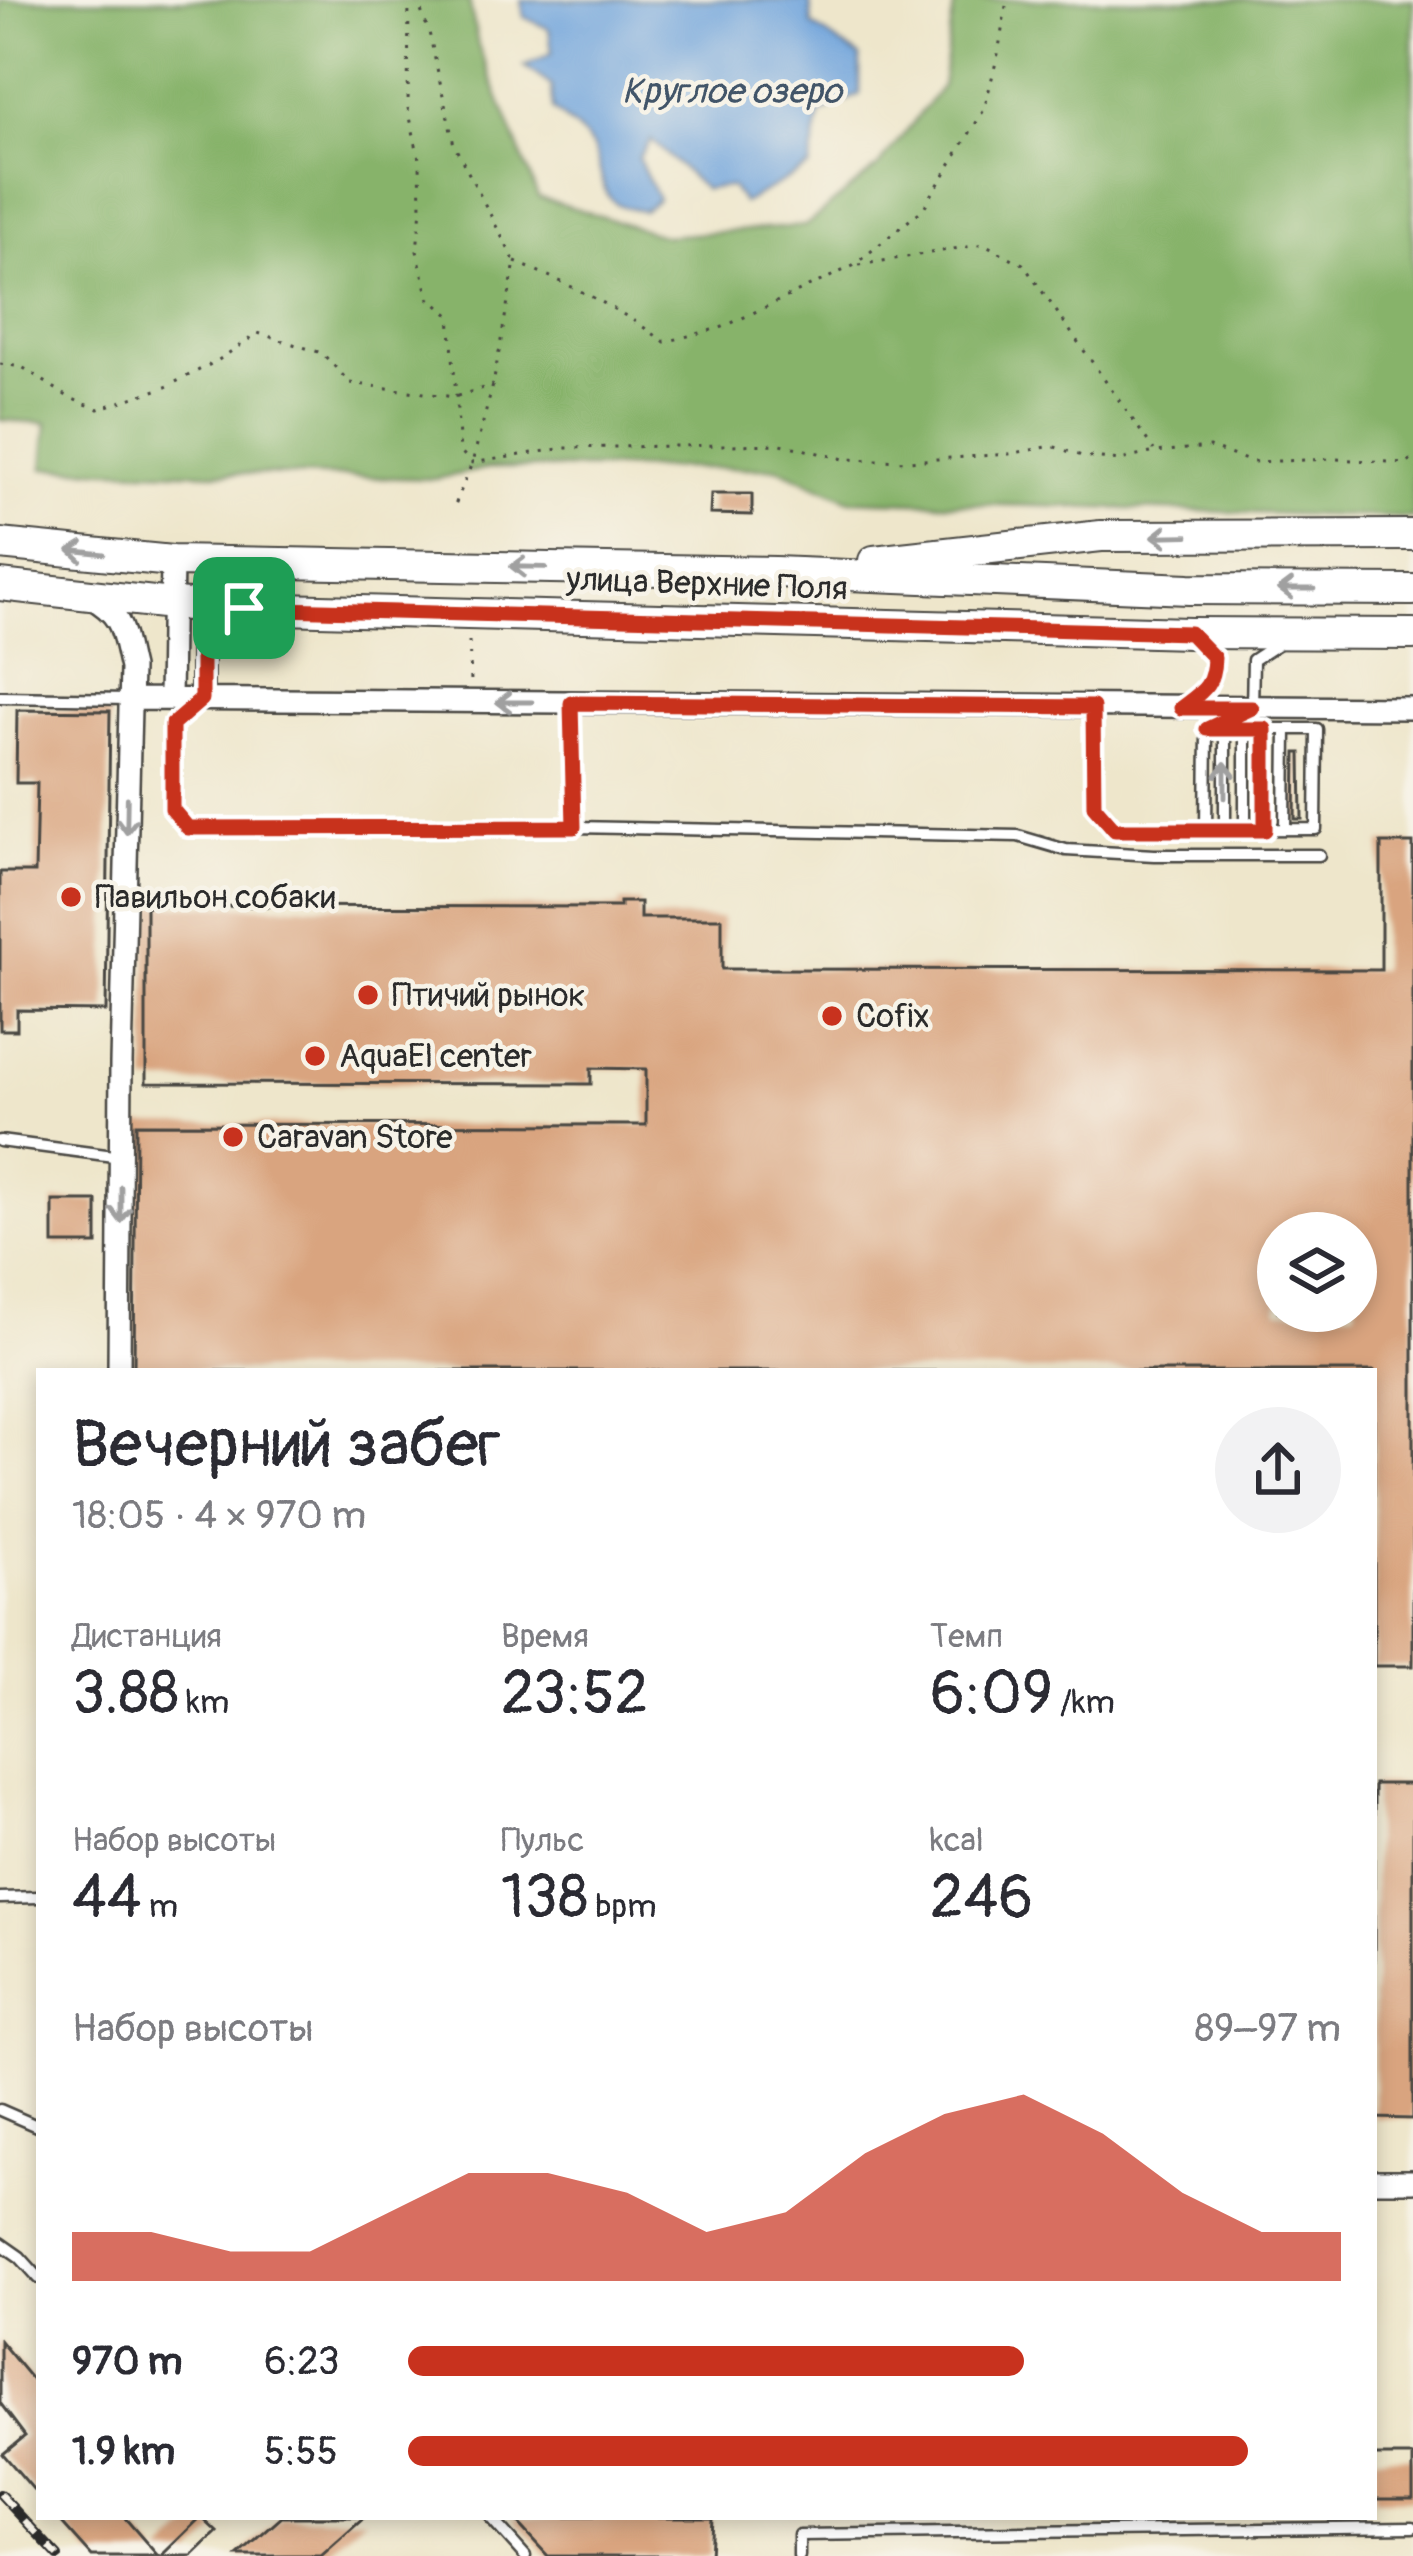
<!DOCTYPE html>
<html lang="ru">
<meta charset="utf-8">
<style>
body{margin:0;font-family:Pangolin,sans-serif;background:#f2f2f3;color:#2b2b33;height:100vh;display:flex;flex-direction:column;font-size:45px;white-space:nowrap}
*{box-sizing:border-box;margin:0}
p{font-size:39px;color:#7c7c81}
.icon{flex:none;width:66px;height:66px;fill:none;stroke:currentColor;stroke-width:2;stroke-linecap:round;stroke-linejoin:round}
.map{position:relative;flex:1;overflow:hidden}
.panel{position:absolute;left:36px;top:1368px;width:1341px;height:1152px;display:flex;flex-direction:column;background:#fff;border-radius:0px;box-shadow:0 6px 18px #0003}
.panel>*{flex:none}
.controls{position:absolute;left:1257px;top:1212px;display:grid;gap:24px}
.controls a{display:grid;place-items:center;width:120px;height:120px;border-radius:50%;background:#fff;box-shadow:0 6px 18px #0003;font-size:60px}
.pin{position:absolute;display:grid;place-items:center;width:102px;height:102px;color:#fff;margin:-51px;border-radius:24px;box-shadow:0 6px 18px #0006}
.round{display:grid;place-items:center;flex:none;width:126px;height:126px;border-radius:63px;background:#f2f2f3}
.headline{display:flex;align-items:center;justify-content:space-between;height:204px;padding:0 36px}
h1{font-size:66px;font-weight:600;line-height:90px}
.stats{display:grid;grid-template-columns:repeat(3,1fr);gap:18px;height:204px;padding:12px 36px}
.stats div{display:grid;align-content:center}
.stats b{font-size:60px;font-weight:600}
.stats small{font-size:33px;font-weight:400}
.stats p{font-size:33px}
.chart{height:336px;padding:24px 36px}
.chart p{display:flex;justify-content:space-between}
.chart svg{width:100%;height:216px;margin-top:12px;fill:#c8321e;opacity:.7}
ul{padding:0 36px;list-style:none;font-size:39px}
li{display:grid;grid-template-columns:192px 144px 1fr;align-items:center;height:90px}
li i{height:30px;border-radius:15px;background:#c8321e}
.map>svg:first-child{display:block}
.forest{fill:#87b36b;stroke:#596f4b;stroke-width:3}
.water{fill:#6ea3db;stroke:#4c6783;stroke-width:3}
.building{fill:#d9a47f;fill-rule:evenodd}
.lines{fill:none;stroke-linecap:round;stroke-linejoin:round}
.lane-casing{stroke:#484743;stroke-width:15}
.street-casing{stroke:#484743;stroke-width:26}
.secondary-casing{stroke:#484743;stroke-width:34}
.path{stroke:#484743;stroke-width:3;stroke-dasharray:3 9;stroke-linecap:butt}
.lane{stroke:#fff;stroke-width:10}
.street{stroke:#fff;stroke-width:21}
.secondary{stroke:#fff;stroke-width:30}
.rail-casing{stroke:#2b2b2b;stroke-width:10}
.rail{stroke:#f7f3e8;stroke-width:6;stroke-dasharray:18;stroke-linecap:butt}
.oneway{stroke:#a0a0a0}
.route-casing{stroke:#fff;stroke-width:24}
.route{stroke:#c8321e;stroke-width:15}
.poi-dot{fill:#c8321e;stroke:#f7f3e8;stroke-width:4.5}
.labels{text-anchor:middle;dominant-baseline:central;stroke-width:9;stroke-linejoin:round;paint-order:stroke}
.street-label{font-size:33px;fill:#2b2b2b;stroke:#f7f3e8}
.poi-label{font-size:33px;fill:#2b2b2b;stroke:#f7f3e8;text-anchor:start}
.water-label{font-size:36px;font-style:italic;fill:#425569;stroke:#f7f3e8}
</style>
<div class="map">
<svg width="1413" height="2556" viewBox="0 0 1413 2556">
<rect width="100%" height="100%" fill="#f7f3e8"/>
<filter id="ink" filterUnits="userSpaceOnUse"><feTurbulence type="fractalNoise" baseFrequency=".00833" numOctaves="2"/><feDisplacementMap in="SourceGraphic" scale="24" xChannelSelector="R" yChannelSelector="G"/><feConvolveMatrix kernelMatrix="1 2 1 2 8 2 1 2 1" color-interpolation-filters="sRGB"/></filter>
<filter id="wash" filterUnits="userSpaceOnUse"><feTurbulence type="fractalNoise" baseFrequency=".004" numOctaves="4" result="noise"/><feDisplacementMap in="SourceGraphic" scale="48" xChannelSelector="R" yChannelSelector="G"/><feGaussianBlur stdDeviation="2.7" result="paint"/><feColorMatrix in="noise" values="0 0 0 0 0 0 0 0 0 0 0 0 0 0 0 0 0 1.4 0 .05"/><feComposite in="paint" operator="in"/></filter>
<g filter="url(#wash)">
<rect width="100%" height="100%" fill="#eee6cb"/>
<path class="forest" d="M 0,0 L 469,0 L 478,45 L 538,197 L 665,236 L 805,226 L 878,167 L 942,86 L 955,0 L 1413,0 L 1413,518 L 850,500 L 777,468 L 489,468 L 436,479 L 43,468 L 47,423 L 0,420 Z"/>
<path class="water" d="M 521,0 L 810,0 L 812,25 L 860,57 L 860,94 L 820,114 L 810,167 L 743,203 L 731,187 L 704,189 L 651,140 L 638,158 L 658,199 L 643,211 C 595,205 607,183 594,150 C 588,135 565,121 553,110 L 552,86 L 524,66 L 552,53 L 549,29 L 524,17 Z"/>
<g id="blocks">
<path class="building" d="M 711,494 L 752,494 L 752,515 L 710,514 Z
M 17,710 L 110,711 L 106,1011 L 17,1010 L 17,1030 L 0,1030 L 0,872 L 35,872 L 37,783 L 16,783 Z
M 1296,753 L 1301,753 L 1302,819 L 1295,819 Z
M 1381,843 L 1413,843 L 1413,1666 L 1374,1666 L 1374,1371 L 134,1371 L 136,1124 L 646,1125 L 646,1069 L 591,1068 L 591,1084 L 146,1083 L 146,906 L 620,907 L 620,902 L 640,902 L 640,918 L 722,918 L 722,969 L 1381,970 ZM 1278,1233 L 1356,1233 L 1356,1311 L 1278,1311 Z
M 53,1201 L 97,1201 L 97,1244 L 53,1244 Z
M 1374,1784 L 1413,1784 L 1413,2119 L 1374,2118 Z
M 0,2341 L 39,2388 L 39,2496 L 3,2454 L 25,2436 L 0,2403 Z
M 1374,2456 L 1413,2456 L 1413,2499 L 1374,2499 Z
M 57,2517 L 124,2517 L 158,2556 L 92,2556 Z
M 201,2517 L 217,2532 L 192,2556 L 161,2556 Z
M 282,2517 L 365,2517 L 321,2556 L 238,2556 Z
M 512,2517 L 712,2517 L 710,2556 L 548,2556 Z"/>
</g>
</g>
<g filter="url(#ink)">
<use href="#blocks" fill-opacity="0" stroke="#484743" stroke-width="3"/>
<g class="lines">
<g class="lane-casing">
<path id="lane" d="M 0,697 L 130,699
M 199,701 L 172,725 L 172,809 L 188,828 L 574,827 L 1018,836 L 1066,850 L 1154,855 L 1319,855
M 571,703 L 574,827
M 1186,704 C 1206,689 1213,684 1214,658 L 1196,640
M 1093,707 L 1094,806 L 1115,830 L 1316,829 L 1317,729 L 1207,729
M 1210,727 L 1252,708 L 1253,660 L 1279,643
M 1225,729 L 1225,831
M 1245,729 L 1245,830
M 1285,829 L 1286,729
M 1265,830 L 1265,729
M 1206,831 L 1207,729
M 0,1141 L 121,1157
M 0,1898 L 39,1897
M 0,2110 L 39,2127
M 0,2243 L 20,2257 L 39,2278
M 490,2517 L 525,2556
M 799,2556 L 799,2535 L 1413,2527"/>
</g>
<g class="street-casing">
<path id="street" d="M 89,596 C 125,617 122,631 131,668 L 121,1063 L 119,1371
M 130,699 L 1413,708
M 170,699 L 172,561
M 202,699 L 202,644 C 210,627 227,615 244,608
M 1374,2181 L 1413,2181"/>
</g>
<g class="secondary-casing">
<path id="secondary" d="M 0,544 L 172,561 L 775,572 L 1189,589 L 1413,590
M 874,561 L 1101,536 L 1413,535
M 0,585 L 172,604 L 244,608 L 1190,633 L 1413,634"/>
</g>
<path class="path" d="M 409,0 L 408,108 L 420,163 L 421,208 L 417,251 L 429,298 L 450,315 L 460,451 L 472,463 L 564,448 L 781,444 L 844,459 L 908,461 L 1009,454 L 1052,446 L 1082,456 L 1120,460 L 1155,452 L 1209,447 L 1252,462 L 1335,459 L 1405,463 L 1413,459
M 417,0 L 429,32 L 454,145 L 515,262 L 493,385 L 472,463 L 453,510
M 515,262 C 570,284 618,308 665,342 L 723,327 L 853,266 L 923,209 L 984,110 L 998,54 L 1007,0
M 859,265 L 984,244 L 1023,264 L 1154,450
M 0,364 L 22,367 L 70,398 L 98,409 L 166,387 L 217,361 L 258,333 L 322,353 L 350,383 L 454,397 L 493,385
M 469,641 L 471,681"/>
<use href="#lane" class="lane"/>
<use href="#street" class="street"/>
<use href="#secondary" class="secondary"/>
<g class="rail-casing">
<path id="rail" d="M 0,2494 L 58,2556"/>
</g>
<use href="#rail" class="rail"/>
</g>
<defs><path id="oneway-shaft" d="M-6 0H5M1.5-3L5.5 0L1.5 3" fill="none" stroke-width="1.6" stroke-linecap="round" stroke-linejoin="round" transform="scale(3)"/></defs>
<g class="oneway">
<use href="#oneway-shaft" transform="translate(1170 536) rotate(179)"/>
<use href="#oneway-shaft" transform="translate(86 552) rotate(-174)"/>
<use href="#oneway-shaft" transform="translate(528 567) rotate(-179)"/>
<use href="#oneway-shaft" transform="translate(1296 589) rotate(-180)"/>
<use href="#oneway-shaft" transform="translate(514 702) rotate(-180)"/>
<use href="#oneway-shaft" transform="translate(1225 780) rotate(-90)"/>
<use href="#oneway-shaft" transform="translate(127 816) rotate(91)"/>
<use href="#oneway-shaft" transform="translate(121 1205) rotate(90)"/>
</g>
</g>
<g class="lines" filter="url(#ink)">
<g class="route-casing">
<path id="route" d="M 244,608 L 1190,633 L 1214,658 C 1213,687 1203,691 1181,708 L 1252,708 L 1207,729 L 1265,729 L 1265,830 L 1115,830 L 1094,806 L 1093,707 L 571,703 L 574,827 L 188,828 L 172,809 L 172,725 L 202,699 L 202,644 C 210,626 227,615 244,608 Z"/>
</g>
<use href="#route" class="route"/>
</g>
<g class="poi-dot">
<circle cx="71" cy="897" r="12"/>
<circle cx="368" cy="995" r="12"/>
<circle cx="832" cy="1016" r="12"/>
<circle cx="315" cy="1056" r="12"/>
<circle cx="233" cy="1137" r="12"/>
</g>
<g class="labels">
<g class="street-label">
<text transform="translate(707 584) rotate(2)">улица Верхние Поля</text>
</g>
<g class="poi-label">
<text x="95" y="897">Павильон собаки</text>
<text x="392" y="995">Птичий рынок</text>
<text x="856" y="1016">Cofix</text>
<text x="339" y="1056">AquaEl center</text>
<text x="257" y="1137">Caravan Store</text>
</g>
<g class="water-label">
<text x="732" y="91">Круглое озеро</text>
</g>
</g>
</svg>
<div class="controls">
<a><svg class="icon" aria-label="layers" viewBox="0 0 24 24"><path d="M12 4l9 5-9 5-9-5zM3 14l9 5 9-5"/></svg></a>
</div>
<div class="pin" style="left:244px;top:608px;background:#1e9e55"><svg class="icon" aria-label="arrive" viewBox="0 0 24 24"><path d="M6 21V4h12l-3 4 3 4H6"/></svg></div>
<section class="panel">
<div class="headline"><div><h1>Вечерний забег</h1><p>18:05 · 4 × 970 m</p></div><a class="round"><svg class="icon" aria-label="share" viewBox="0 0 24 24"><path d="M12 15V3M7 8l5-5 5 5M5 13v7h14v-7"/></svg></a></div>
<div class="stats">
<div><p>Дистанция</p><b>3.88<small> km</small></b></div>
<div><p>Время</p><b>23:52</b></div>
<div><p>Темп</p><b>6:09<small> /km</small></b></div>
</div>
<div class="stats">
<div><p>Набор высоты</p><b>44<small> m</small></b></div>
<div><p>Пульс</p><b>138<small> bpm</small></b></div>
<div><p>kcal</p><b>246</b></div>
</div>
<div class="chart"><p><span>Набор высоты</span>89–97 m</p>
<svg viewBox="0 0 160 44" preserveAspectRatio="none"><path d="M0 44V34L10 34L20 38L30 38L40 30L50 22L60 22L70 26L80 34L90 30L100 18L110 10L120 6L130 14L140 26L150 34L160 34V44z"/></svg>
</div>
<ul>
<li><b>970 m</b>6:23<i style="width:66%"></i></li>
<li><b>1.9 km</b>5:55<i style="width:90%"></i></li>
</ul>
</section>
</div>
